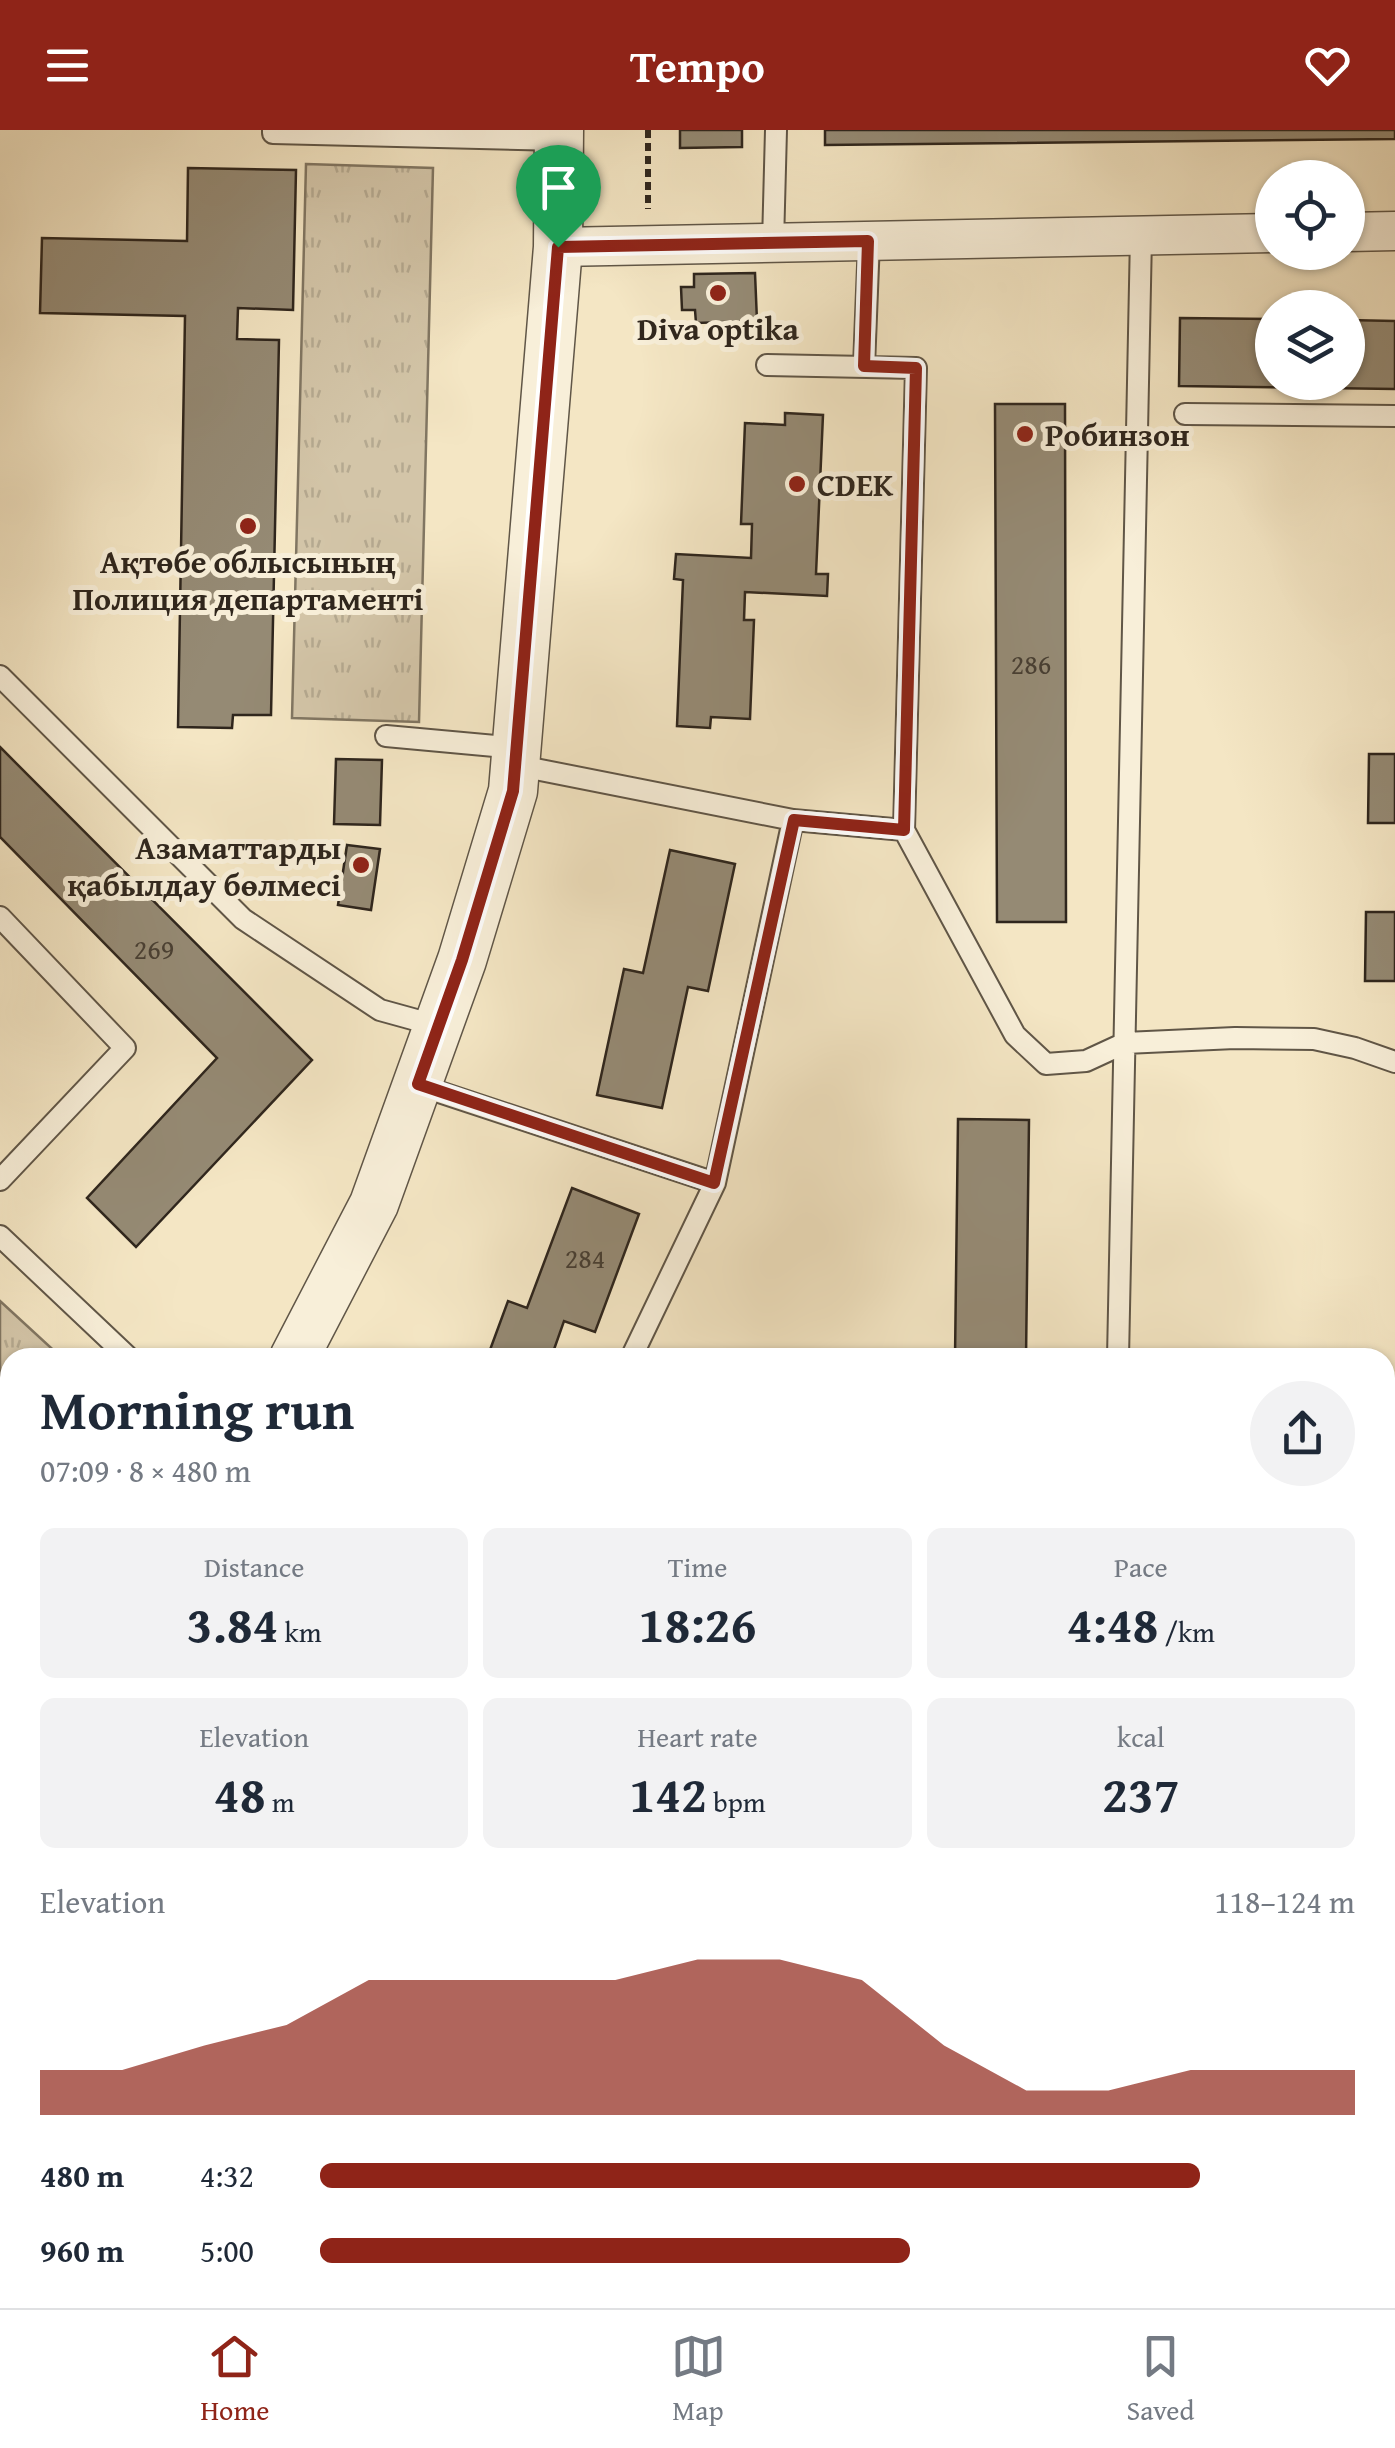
<!DOCTYPE html>
<meta charset="utf-8">
<style>
body{margin:0;font-family:"Gentium Book Plus",serif;background:#f2f2f3;color:#1f2937;height:100vh;display:flex;flex-direction:column;font-size:38px;white-space:nowrap}
*{box-sizing:border-box;margin:0}
p{font-size:32px;color:#747a83}
.icon{flex:none;width:55px;height:55px;fill:none;stroke:currentColor;stroke-width:2;stroke-linecap:round;stroke-linejoin:round}
.map{position:relative;flex:1;overflow:hidden}
.panel{position:absolute;left:0px;top:1218px;width:1395px;height:962px;display:flex;flex-direction:column;background:#fff;border-radius:30px 30px 0 0;box-shadow:0 2px 8px #0004}
.panel>*{flex:none}
.fabs{position:absolute;left:1255px;top:30px;display:grid;gap:20px}
.fabs a{display:grid;place-items:center;width:110px;height:110px;border-radius:50%;background:#fff;box-shadow:0 2px 8px #0004;font-size:50px}
.pin{position:absolute;display:grid;place-items:center;width:85px;height:85px;color:#fff;margin:-102px -42px;border-radius:50% 50% 50% 0;rotate:-45deg;box-shadow:0 0 10px #0007}
.pin .icon{rotate:45deg}
.round{display:grid;place-items:center;flex:none;width:105px;height:105px;border-radius:52px;background:#f2f2f3}
.summary{display:flex;align-items:center;justify-content:space-between;height:170px;padding:0 40px}
h1{font-size:55px;font-weight:600;line-height:75px}
.stats{display:grid;grid-template-columns:repeat(3,1fr);gap:15px;height:170px;padding:10px 40px}
.stats div{display:grid;align-content:center;border-radius:15px;background:#f2f2f3;text-align:center}
.stats b{font-size:50px;font-weight:600}
.stats small{font-size:28px;font-weight:400}
.stats p{font-size:28px}
.chart{height:280px;padding:20px 40px}
.chart p{display:flex;justify-content:space-between}
.chart svg{width:100%;height:180px;margin-top:10px;fill:#8f2418;opacity:.7}
ul{padding:0 40px;list-style:none;font-size:32px}
li{display:grid;grid-template-columns:160px 120px 1fr;align-items:center;height:75px}
li i{height:25px;border-radius:12px;background:#8f2418}
header{display:flex;justify-content:space-between;align-items:center;height:130px;padding:0 40px;background:#8f2418;color:#fff;font-size:45px;font-weight:600}
.tabs{display:flex;justify-content:space-around;align-items:center;height:140px;border-top:2px solid #e0e1e3;background:#fff;font-size:28px;color:#747a83}
.tabs a{display:grid;justify-items:center;gap:5px}
.tabs .active{color:#8f2418}
.map>svg:first-child{display:block}
.grass{fill:url(#grass-tufts);stroke:#817662;stroke-width:2.5}
.pitch{fill:#d3c5a8;stroke:#817662;stroke-width:2.5}
.building{fill:#958a74;stroke:#2f261d;stroke-width:2.5}
.lines{fill:none;stroke-linecap:round;stroke-linejoin:round}
.service-casing{stroke:#605647;stroke-width:24}
.minor-casing{stroke:#605647;stroke-width:41}
.tertiary-casing{stroke:#605647;stroke-width:51}
.path{stroke:#2f261d;stroke-width:6;stroke-dasharray:8 5;stroke-linecap:butt}
.service{stroke:#f8efd9;stroke-width:20}
.minor{stroke:#f8efd9;stroke-width:38}
.tertiary{stroke:#f8efd9;stroke-width:48}
.route-casing{stroke:#fff;stroke-width:20}
.route{stroke:#8f2418;stroke-width:12}
.poi-dot{fill:#8f2418;stroke:#f8efd9;stroke-width:4}
.labels{text-anchor:middle;dominant-baseline:central;stroke-width:10;stroke-linejoin:round;paint-order:stroke}
.number-label{font-size:28px;fill:#483f33}
.poi-label{font-size:32px;font-weight:bold;fill:#2f261d;stroke:#f8efd9}
</style>
<header><svg class="icon" aria-label="menu" viewBox="0 0 24 24"><path d="M4 6h16M4 12h16M4 18h16"/></svg>Tempo<svg class="icon" aria-label="heart" viewBox="0 0 24 24"><path d="M12 20l-8-8c-3-5 5-10 8-4 3-6 11-1 8 4z"/></svg></header>
<div class="map">
<svg width="1395" height="2178" viewBox="0 0 1395 2178">
<defs>
<pattern id="grass-tufts" width="24" height="20" patternUnits="userSpaceOnUse" patternTransform="scale(2.5)"><rect width="24" height="20" fill="#d3c5a8"/><path d="M3 7l-1-3M5 7V3M7 7l1-3M15 17l-1-3M17 17v-4M19 17l1-3" fill="none" stroke="#b5a990"/></pattern>
</defs>
<rect width="100%" height="100%" fill="#f4e6c4"/>
<filter id="stains"><feTurbulence type="fractalNoise" baseFrequency=".002" numOctaves="4"/><feColorMatrix values="0 0 0 0 .2 0 0 0 0 .09 0 0 0 0 .02 0 0 0 .5 -.17"/></filter>
<radialGradient id="worn" r=".72"><stop offset=".6" stop-color="#630" stop-opacity="0"/><stop offset="1" stop-color="#630" stop-opacity=".3"/></radialGradient>
<path class="grass" d="M 306,34 L 433,38 L 419,592 L 292,588 Z
M 0,1171 L 61,1227 L 10,1228 L 10,1359 L 0,1357 Z"/>
<path class="pitch" d="M 1385,1306 L 1395,1307 L 1395,1814 L 1385,1811 Z"/>
<path class="building" d="M 680,0 L 742,0 L 742,17 L 680,18 Z
M 825,0 L 1395,0 L 1395,9 L 825,15 Z
M 188,38 L 296,40 L 293,180 L 238,178 L 237,209 L 279,210 L 271,585 L 233,585 L 232,598 L 178,597 L 185,186 L 40,183 L 42,108 L 187,111 Z
M 755,143 L 757,191 L 696,193 L 695,180 L 682,180 L 681,157 L 694,157 L 694,144 Z
M 1180,188 L 1272,189 L 1272,252 L 1348,252 L 1348,190 L 1395,191 L 1395,259 L 1179,256 Z
M 995,274 L 1065,274 L 1066,792 L 997,792 Z
M 785,283 L 823,285 L 816,444 L 828,444 L 827,466 L 745,462 L 744,490 L 754,490 L 750,589 L 711,587 L 710,598 L 677,596 L 683,450 L 674,449 L 676,424 L 751,428 L 752,394 L 741,394 L 745,293 L 785,295 Z
M 0,617 L 312,930 L 136,1117 L 87,1068 L 217,928 L 0,707 Z
M 1369,624 L 1395,624 L 1395,693 L 1368,693 Z
M 336,629 L 382,630 L 380,695 L 334,694 Z
M 347,715 L 380,719 L 371,780 L 338,775 Z
M 670,720 L 735,734 L 708,861 L 688,857 L 662,978 L 597,965 L 624,839 L 643,843 Z
M 1366,782 L 1395,782 L 1395,851 L 1365,851 Z
M 958,989 L 1029,990 L 1026,1228 L 955,1228 Z
M 572,1058 L 639,1084 L 595,1202 L 564,1191 L 551,1228 L 487,1228 L 508,1171 L 527,1178 Z
M 365,2170 L 557,2170 L 549,2178 L 372,2178 Z
M 697,2170 L 827,2170 L 836,2178 L 689,2178 Z"/>
<g class="lines">
<g class="service-casing">
<path id="service" d="M 273,0 L 273,3 L 559,10
M 773,113 L 776,0
M 767,235 L 916,238 L 904,700
M 864,236 L 869,111
M 1185,284 L 1395,286
M 0,546 L 243,789 L 380,880 L 438,896
M 386,606 L 517,618
M 515,635 L 793,690 L 904,700 L 1015,905 L 1046,934 L 1086,931 L 1125,913 L 1235,908 L 1314,909 L 1355,918 L 1395,932
M 0,787 L 125,918 L 0,1050
M 418,955 L 715,1053
M 0,1106 L 129,1228
M 631,1228 L 715,1053 L 793,690
M 1118,1228 L 1141,106
M 0,1451 L 10,1440"/>
</g>
<g class="minor-casing">
<path id="minor" d="M 1348,102 L 1395,101
M 558,117 L 1272,103"/>
</g>
<g class="tertiary-casing">
<path id="tertiary" d="M 294,1228 L 374,1074 L 462,830 L 513,661 L 558,117 L 559,0
M 0,1668 L 10,1655"/>
</g>
<path class="path" d="M 648,0 L 648,79
M 1385,2064 L 1395,2072
M 894,2170 L 903,2178
M 44,2178 L 52,2170
M 633,2178 L 641,2170"/>
<use href="#service" class="service"/>
<use href="#minor" class="minor"/>
<use href="#tertiary" class="tertiary"/>
</g>
<g class="lines">
<g class="route-casing">
<path id="route" d="M 868,111 L 864,236 L 916,238 L 904,700 L 794,690 L 714,1053 L 418,954 L 462,830 L 513,661 L 558,117 Z"/>
</g>
<use href="#route" class="route"/>
</g>
<g class="poi-dot">
<circle cx="718" cy="163" r="10"/>
<circle cx="1025" cy="304" r="10"/>
<circle cx="797" cy="354" r="10"/>
<circle cx="248" cy="396" r="10"/>
<circle cx="361" cy="735" r="10"/>
</g>
<g class="labels">
<g class="number-label">
<text x="1031" y="533">286</text>
<text x="154" y="818">269</text>
<text x="585" y="1127">284</text>
</g>
<g class="poi-label">
<text x="718" y="198">Diva optika</text>
<text x="1045" y="304" text-anchor="start">Робинзон</text>
<text x="817" y="354" text-anchor="start">CDEK</text>
<text x="248" y="431">Ақтөбе облысының<tspan x="248" dy="37">Полиция департаменті</tspan></text>
<text x="341" y="717" text-anchor="end">Азаматтарды<tspan x="341" dy="37">қабылдау бөлмесі</tspan></text>
</g>
</g>
<rect width="100%" height="100%" filter="url(#stains)"/>
<rect width="100%" height="100%" fill="url(#worn)"/>
</svg>
<div class="fabs">
<a><svg class="icon" aria-label="locate" viewBox="0 0 24 24"><circle cx="12" cy="12" r="6"/><path d="M12 2v4M12 18v4M2 12h4M18 12h4"/></svg></a>
<a><svg class="icon" aria-label="layers" viewBox="0 0 24 24"><path d="M12 4l9 5-9 5-9-5zM3 14l9 5 9-5"/></svg></a>
</div>
<div class="pin" style="left:558px;top:117px;background:#1e9e55"><svg class="icon" aria-label="arrive" viewBox="0 0 24 24"><path d="M6 21V4h12l-3 4 3 4H6"/></svg></div>
<section class="panel">
<div class="summary"><div><h1>Morning run</h1><p>07:09 · 8 × 480 m</p></div><a class="round"><svg class="icon" aria-label="share" viewBox="0 0 24 24"><path d="M12 15V3M7 8l5-5 5 5M5 13v7h14v-7"/></svg></a></div>
<div class="stats">
<div><p>Distance</p><b>3.84<small> km</small></b></div>
<div><p>Time</p><b>18:26</b></div>
<div><p>Pace</p><b>4:48<small> /km</small></b></div>
</div>
<div class="stats">
<div><p>Elevation</p><b>48<small> m</small></b></div>
<div><p>Heart rate</p><b>142<small> bpm</small></b></div>
<div><p>kcal</p><b>237</b></div>
</div>
<div class="chart"><p><span>Elevation</span>118–124 m</p>
<svg viewBox="0 0 160 44" preserveAspectRatio="none"><path d="M0 44V33L10 33L20 27L30 22L40 11L50 11L60 11L70 11L80 6L90 6L100 11L110 27L120 38L130 38L140 33L150 33L160 33V44z"/></svg>
</div>
<ul>
<li><b>480 m</b>4:32<i style="width:85%"></i></li>
<li><b>960 m</b>5:00<i style="width:57%"></i></li>
</ul>
</section>
</div>
<nav class="tabs">
<a class="active"><svg class="icon" aria-label="home" viewBox="0 0 24 24"><path d="M3 11l9-7 9 7M6 9v11h12V9"/></svg>Home</a>
<a><svg class="icon" aria-label="map" viewBox="0 0 24 24"><path d="M3 6l6-2 6 2 6-2v14l-6 2-6-2-6 2zM9 4v14M15 6v14"/></svg>Map</a>
<a><svg class="icon" aria-label="saved" viewBox="0 0 24 24"><path d="M7 4h10v16l-5-4-5 4z"/></svg>Saved</a>
</nav>
